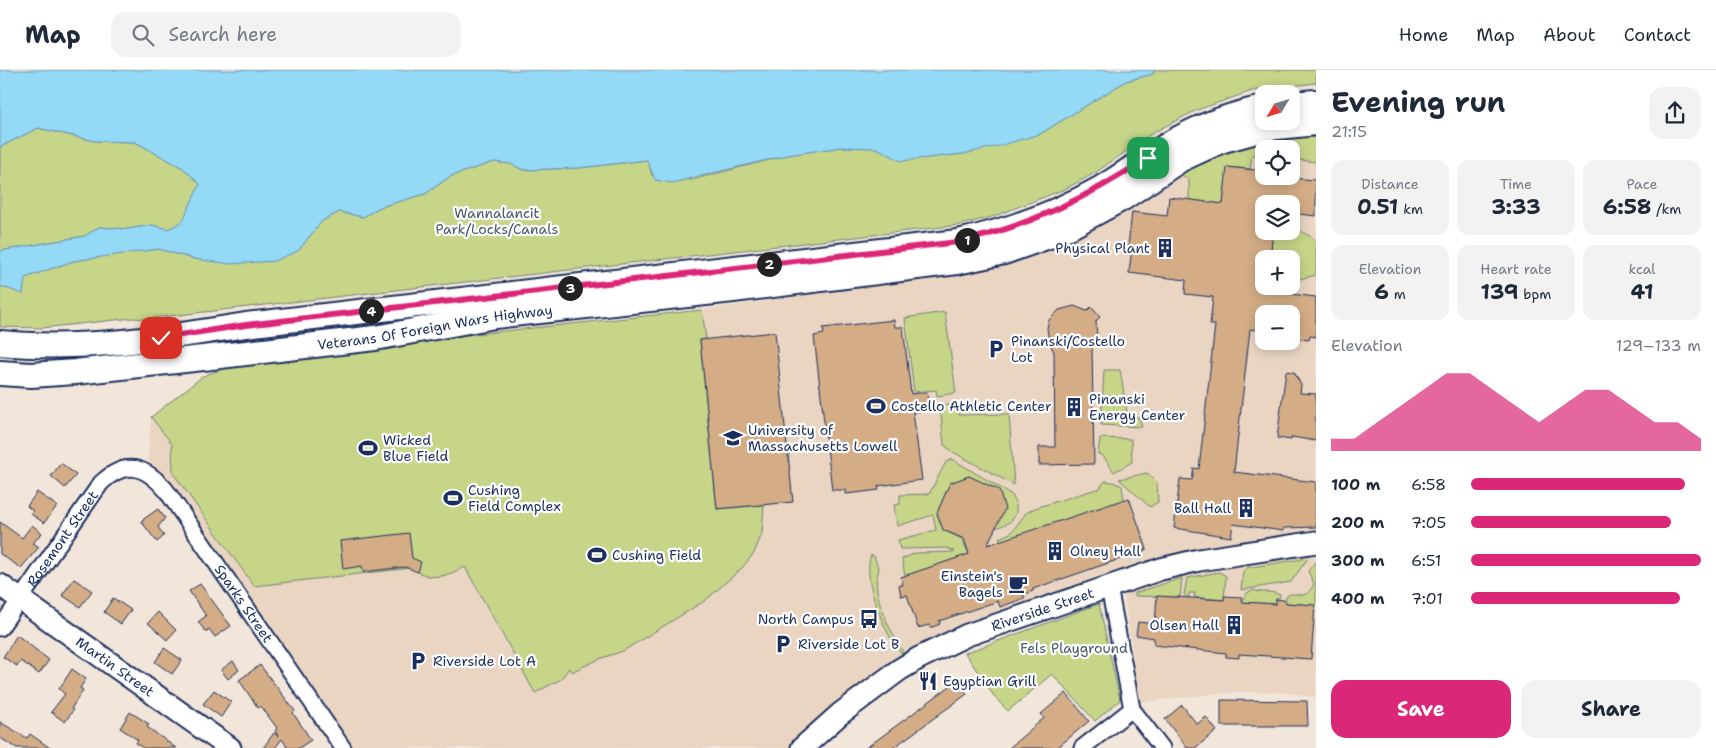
<!DOCTYPE html>
<meta charset="utf-8">
<style>
body{margin:0;font-family:"Shantell Sans",sans-serif;background:#f2f2f3;color:#1f2937;height:100vh;display:flex;flex-direction:column;font-size:19px;white-space:nowrap}
*{box-sizing:border-box;margin:0}
p{font-size:16px;color:#747a83}
.icon{flex:none;width:28px;height:28px;fill:none;stroke:currentColor;stroke-width:2;stroke-linecap:round;stroke-linejoin:round}
.map{position:relative;flex:1;overflow:hidden}
.panel{display:flex;flex-direction:column;background:#fff;width:400px}
.panel>*{flex:none}
.needle{width:32px;rotate:232deg}
.tools{position:absolute;left:1255px;top:15px;display:grid;gap:10px}
.tools a{display:grid;place-items:center;width:45px;height:45px;border-radius:10px;background:#fff;box-shadow:0 2px 12px #0003;font-size:25px}
.pin{position:absolute;display:grid;place-items:center;width:42px;height:42px;color:#fff;margin:-21px;border-radius:10px;box-shadow:0 2px 8px #0006}
.km{position:absolute;width:25px;height:25px;margin:-12px;border-radius:50%;background:#222;color:#fff;font-size:14px;line-height:25px;text-align:center}
.round{display:grid;place-items:center;flex:none;width:52px;height:52px;border-radius:15px;background:#f2f2f3}
.head{display:flex;align-items:center;justify-content:space-between;height:85px;padding:0 15px}
h1{font-size:28px;font-weight:700;line-height:38px}
.metrics{display:grid;grid-template-columns:repeat(3,1fr);gap:8px;height:85px;padding:5px 15px}
.metrics div{display:grid;align-content:center;border-radius:12px;background:#f2f2f3;text-align:center}
.metrics b{font-size:21px;font-weight:700}
.metrics small{font-size:14px;font-weight:400}
.metrics p{font-size:14px}
.chart{height:140px;padding:10px 15px}
.chart p{display:flex;justify-content:space-between}
.chart svg{width:100%;height:90px;margin-top:5px;fill:#db2777;opacity:.7}
.action{display:flex;gap:10px;margin-top:auto;padding:10px 15px}
.action a{flex:1;height:58px;border-radius:15px;background:#db2777;color:#fff;font-size:20px;font-weight:700;line-height:58px;text-align:center}
.action a+a{background:#f2f2f3;color:#1f2937}
ul{padding:0 15px;list-style:none;font-size:16px}
li{display:grid;grid-template-columns:80px 60px 1fr;align-items:center;height:38px}
li i{height:12px;border-radius:6px;background:#db2777}
header{display:flex;align-items:center;gap:30px;box-sizing:border-box;height:70px;padding:0 25px;background:#fff;border-bottom:1px solid #e0e1e3}
header strong{font-size:24px}
nav{display:flex;gap:28px;margin-inline-start:auto;font-size:18px}
.search{width:350px;height:45px;background:#f2f2f3;display:flex;align-items:center;gap:12px;box-sizing:border-box;padding:0 18px;border-radius:15px;color:#747a83;font-size:19px}
main{display:flex;flex:1;min-height:0}
.map>svg:first-child{display:block}
.built{fill:#e9d5c2;fill-rule:evenodd}
.green{fill:#c7d589;stroke:#718274}
.water{fill:#94d9f6;stroke:#6495b9}
.building{fill:#d4ad86;stroke:#1b2f5e}
.lines{fill:none;stroke-linecap:round;stroke-linejoin:round}
.street-casing{stroke:#1b2f5e;stroke-width:19}
.secondary-casing{stroke:#1b2f5e;stroke-width:25}
.primary-casing{stroke:#1b2f5e;stroke-width:28}
.street{stroke:#fff;stroke-width:15}
.secondary{stroke:#fff;stroke-width:21}
.primary{stroke:#fff;stroke-width:24}
.route-casing{stroke:#fff;stroke-width:10}
.route{stroke:#db2777;stroke-width:6}
.labels{text-anchor:middle;dominant-baseline:central;stroke-width:4.5;stroke-linejoin:round;paint-order:stroke}
.park-label{font-size:14px;fill:#465869;stroke:#fff}
.poi-label{font-size:14px;fill:#1b2f5e;stroke:#fff;text-anchor:start}
.street-label{font-size:14px;fill:#1b2f5e;stroke:#fff}
</style>
<header>
<strong>Map</strong>
<div class="search"><svg class="icon" aria-label="search" viewBox="0 0 24 24"><circle cx="10" cy="10" r="6"/><path d="M15 15l6 6"/></svg>Search here</div>
<nav><a>Home</a><a>Map</a><a>About</a><a>Contact</a></nav>
</header>
<main>
<div class="map">
<svg width="1316" height="678" viewBox="0 0 1316 678">
<rect width="100%" height="100%" fill="#f2e6db"/>
<filter id="ink" filterUnits="userSpaceOnUse"><feTurbulence type="fractalNoise" baseFrequency=".02" numOctaves="2"/><feDisplacementMap in="SourceGraphic" scale="10" xChannelSelector="R" yChannelSelector="G"/><feConvolveMatrix kernelMatrix="1 2 1 2 8 2 1 2 1" color-interpolation-filters="sRGB"/></filter>
<g filter="url(#ink)">
<path class="built" d="M 1316,67 L 1316,627 L 1279,622 L 1235,622 L 1140,632 L 1121,508 L 982,554 L 796,678 L 352,678 L 148,389 L 151,347 L 203,306 L 532,257 L 702,240 L 970,202 L 1011,192 L 1050,178 L 1114,146 L 1206,89 ZM 1264,79 L 1291,79 L 1291,106 L 1264,106 ZM 1264,134 L 1291,134 L 1291,161 L 1264,161 ZM 1264,189 L 1291,189 L 1291,216 L 1264,216 ZM 1264,244 L 1291,244 L 1291,271 L 1264,271 Z"/>
<path class="green" d="M 1155,0 L 1316,0 L 1316,13 L 1252,21 L 1197,40 L 1154,62 L 1095,103 L 1065,119 L 992,147 L 960,155 L 144,249 L 133,248 L 42,258 L 0,257 L 0,216 L 23,223 L 24,208 L 73,191 L 121,183 L 159,179 L 194,189 L 298,181 L 322,151 L 339,142 L 363,147 L 380,137 L 425,124 L 451,106 L 494,92 L 511,94 L 523,100 L 579,98 L 648,90 L 652,105 L 691,110 L 788,85 L 841,77 L 877,78 L 901,90 L 963,84 L 1040,64 L 1126,11 L 1153,4 Z
M 38,58 L 95,71 L 135,72 L 183,98 L 200,114 L 182,153 L 168,159 L 152,155 L 128,159 L 99,157 L 85,166 L 0,181 L 0,77 Z
M 1316,67 L 1316,92 L 1291,89 L 1291,79 L 1264,79 L 1264,86 L 1252,85 L 1250,99 L 1228,97 L 1223,134 L 1189,130 L 1189,110 L 1183,106 L 1182,102 C 1209,88 1238,74 1269,69 C 1284,67 1301,68 1316,67 Z
M 1291,155 L 1316,170 L 1316,205 L 1291,211 L 1291,189 L 1270,189 L 1273,161 L 1291,161 Z
M 702,240 L 706,269 L 700,270 L 717,439 L 764,435 L 762,464 L 754,483 L 742,498 L 706,530 L 623,581 L 602,588 L 571,602 L 569,598 L 561,609 L 535,623 L 465,497 C 443,507 433,512 411,498 L 254,516 L 173,403 L 172,374 L 151,347 L 203,306 L 231,296 L 448,267 Z
M 945,242 L 956,323 L 937,326 L 936,320 L 914,322 L 905,248 Z
M 1104,300 L 1120,300 L 1128,349 L 1139,347 L 1142,357 L 1101,355 Z
M 958,333 L 959,345 L 1009,344 L 1014,415 L 953,382 L 944,375 L 940,335 Z
M 1100,368 L 1131,369 L 1132,392 L 1114,402 L 1103,386 L 1098,384 Z
M 952,389 L 1012,425 C 1022,444 1014,453 995,458 L 969,406 L 950,413 L 937,443 L 943,460 L 962,469 L 969,484 L 905,506 L 902,489 L 916,483 L 955,482 L 947,478 L 900,479 L 898,470 L 936,460 L 933,445 L 897,456 L 894,435 L 900,434 L 900,425 L 929,424 L 946,392 Z
M 1147,403 L 1157,412 L 1158,432 L 1150,437 L 1119,409 Z
M 1105,411 L 1113,412 L 1122,416 L 1124,430 L 1015,467 L 1014,466 L 1001,473 L 999,468 L 1011,463 L 1026,443 L 1035,438 L 1100,418 Z
M 871,485 L 874,486 L 879,500 C 869,522 891,562 903,582 L 902,584 C 886,568 861,508 871,485 Z
M 1308,488 L 1291,512 L 1241,520 L 1243,502 L 1246,498 Z
M 1316,491 L 1316,538 L 1314,535 L 1286,533 L 1286,527 L 1290,524 C 1303,524 1306,529 1314,514 L 1308,501 Z
M 1219,502 L 1226,506 L 1224,530 L 1194,527 L 1195,523 L 1189,523 L 1189,528 L 1184,525 L 1187,508 Z
M 1182,508 L 1180,527 L 1135,526 L 1135,523 Z
M 1253,520 C 1262,524 1271,520 1280,525 L 1280,527 L 1276,529 L 1276,534 L 1242,532 L 1247,523 Z
M 1099,534 L 1120,630 L 1095,651 L 1052,604 L 1008,641 L 996,629 L 965,583 Z"/>
<path class="water" d="M 0,0 L 1155,0 L 1153,4 L 1126,11 L 1040,64 L 999,76 L 963,84 L 901,91 L 877,78 L 841,77 L 788,85 L 672,113 L 655,110 L 647,90 L 579,98 L 523,100 L 511,94 L 494,92 L 451,106 L 425,124 L 380,137 L 363,147 L 339,142 L 322,151 L 298,181 L 274,191 L 230,194 L 194,189 L 159,179 L 73,191 L 25,208 L 23,224 L 0,216 L 0,181 L 85,166 L 99,157 L 128,159 L 152,155 L 168,159 L 182,152 L 200,114 L 183,98 L 135,72 L 95,71 L 38,58 L 0,77 Z"/>
<path class="building" d="M 1227,97 L 1264,101 L 1264,106 L 1316,110 L 1316,146 L 1291,143 L 1291,134 L 1264,134 L 1264,161 L 1273,161 L 1270,189 L 1264,189 L 1264,216 L 1267,216 L 1266,221 L 1316,227 L 1316,267 L 1310,266 L 1309,270 L 1291,268 L 1291,244 L 1264,244 L 1264,261 L 1250,259 L 1234,402 L 1316,412 L 1316,457 L 1284,458 L 1284,461 L 1233,454 L 1231,467 L 1174,458 L 1180,409 L 1192,410 L 1194,398 L 1199,399 L 1215,255 L 1210,255 L 1213,227 L 1185,224 L 1186,210 L 1129,203 L 1132,177 L 1128,176 L 1132,142 L 1167,146 L 1169,127 L 1223,134 Z
M 1074,236 L 1087,241 L 1091,237 L 1100,247 L 1096,251 L 1097,269 L 1092,279 L 1094,394 L 1039,395 L 1039,377 L 1055,377 L 1054,282 L 1049,272 L 1047,258 L 1049,250 L 1059,240 Z
M 894,250 L 895,257 L 903,257 L 911,324 L 927,322 L 929,340 L 913,342 L 922,410 L 878,416 L 879,420 L 855,423 L 845,424 L 845,420 L 832,420 L 814,266 L 824,264 L 823,258 Z
M 775,262 L 793,432 L 717,439 L 700,270 Z
M 1286,301 L 1294,302 L 1301,315 L 1300,323 L 1316,324 L 1316,371 L 1292,367 L 1291,370 L 1277,368 Z
M 61,393 L 76,405 L 65,418 L 51,406 Z
M 969,406 L 999,420 L 1005,439 L 987,475 L 1129,428 L 1147,479 L 1127,489 L 1126,487 L 1033,519 L 1033,521 L 1023,525 L 1025,528 L 1000,537 L 998,531 L 939,551 L 940,554 L 930,558 L 929,555 L 918,558 L 907,525 L 901,526 L 899,515 L 903,515 L 901,507 L 969,484 L 964,469 L 943,460 L 937,443 L 950,413 Z
M 37,422 L 57,436 L 44,453 L 31,444 L 33,441 L 27,436 Z
M 158,439 L 165,448 L 158,457 L 164,466 L 157,472 L 141,451 Z
M 0,452 L 22,468 L 32,455 L 42,463 L 33,473 L 39,477 L 21,498 L 0,484 Z
M 409,463 L 412,488 L 421,492 L 418,502 L 405,497 L 363,502 L 362,496 L 343,499 L 340,471 Z
M 74,509 L 92,521 L 80,537 L 62,525 Z
M 200,514 L 231,556 L 215,567 L 209,559 L 206,562 L 198,552 L 206,546 L 189,521 Z
M 1157,526 L 1224,530 L 1224,526 L 1242,527 L 1242,532 L 1276,534 L 1276,529 L 1284,530 L 1286,533 L 1315,535 L 1311,589 L 1239,584 L 1239,588 L 1226,587 L 1226,583 L 1154,575 L 1154,568 L 1136,565 L 1138,552 L 1155,554 Z
M 113,528 L 131,540 L 121,554 L 104,542 Z
M 158,542 L 176,560 L 167,570 L 148,553 Z
M 17,565 L 49,590 L 39,604 L 21,591 L 17,596 L 3,587 Z
M 164,578 L 182,590 L 172,604 L 155,592 Z
M 233,591 L 239,600 L 228,609 L 221,600 Z
M 260,595 L 295,641 L 293,643 L 311,670 L 299,678 L 288,678 L 282,669 L 275,678 L 263,678 L 274,663 L 278,666 L 275,661 L 277,658 L 261,636 L 258,638 L 239,610 Z
M 72,599 L 86,609 L 80,618 L 83,620 L 71,639 L 73,640 L 65,652 L 51,642 L 65,624 L 59,619 Z
M 957,611 L 967,624 L 893,678 L 866,678 Z
M 214,620 L 231,632 L 221,647 L 203,634 Z
M 1066,623 L 1089,651 L 1057,678 L 1009,678 L 1044,648 L 1041,644 Z
M 1221,630 L 1307,631 L 1308,656 L 1221,656 Z
M 1182,635 L 1197,654 L 1206,647 L 1217,661 L 1195,678 L 1187,678 L 1165,649 Z
M 130,642 L 149,654 L 147,657 L 176,678 L 143,678 L 136,673 L 138,670 L 120,658 Z
M 0,652 L 27,668 L 30,664 L 50,678 L 17,678 L 0,668 Z"/>
<g class="lines">
<g class="street-casing">
<g id="street">
<path d="M 1109,517 L 1132,639 L 1162,678"/>
<path id="s1" d="M 0,558 L 101,413 C 126,389 145,396 166,420 L 343,678"/>
<path d="M 1082,678 L 1132,639"/>
</g>
</g>
<g class="secondary-casing">
<g id="secondary">
<path id="s2" d="M 0,515 L 230,678"/>
<path id="s3" d="M 802,678 L 840,644 L 899,600 L 919,588 L 967,565 L 1161,499 L 1199,490 L 1316,472"/>
</g>
</g>
<g class="primary-casing">
<g id="primary">
<path d="M 1291,34 L 1316,32"/>
<path d="M 0,273 C 82,281 166,268 246,255 L 958,172 C 1008,161 1056,144 1100,119 C 1127,103 1151,84 1178,69 C 1205,54 1234,44 1264,38"/>
<path id="s4" d="M 0,303 L 31,305 L 75,302 L 203,288 L 375,268 L 495,246 L 733,220 L 957,192 L 1004,182 L 1060,162 L 1123,128 L 1181,89 L 1220,71 L 1267,58 L 1316,53"/>
</g>
</g>
<use href="#street" class="street"/>
<use href="#secondary" class="secondary"/>
<use href="#primary" class="primary"/>
</g>
</g>
<g class="lines" filter="url(#ink)">
<g class="route-casing">
<path id="route" d="M 161,268 L 246,255 L 958,172 C 1028,157 1088,127 1148,88"/>
</g>
<use href="#route" class="route"/>
</g>
<defs>
<g id="building-bare" transform="scale(1.5)"><path d="M-4-6H4V6H1V3H-1V6H-4ZM-2.5-4.3h1.7v1.8h-1.7ZM.8-4.3h1.7v1.8H.8ZM-2.5-1h1.7V.8h-1.7ZM.8-1h1.7V.8H.8Z" fill="#1b2f5e" stroke="#fff" stroke-width="2.5" paint-order="stroke"/></g>
<g id="parking-bare" transform="scale(1.5)"><path d="M-3.5-5.5H1a3.5 3.5 0 0 1 0 7H-1V5.5H-3.5ZM-1-3.4V-.6H.8a1.4 1.4 0 0 0 0-2.8Z" fill="#1b2f5e" stroke="#fff" stroke-width="2.5" paint-order="stroke"/></g>
<g id="stadium-bare" transform="scale(1.5)"><path d="M0-5a6.5 5 0 1 0 0 10a6.5 5 0 1 0 0-10ZM-3.5-1.8h7v3.6h-7Z" fill="#1b2f5e" stroke="#fff" stroke-width="2.5" paint-order="stroke"/></g>
<g id="university-bare" transform="scale(1.5)"><path d="M0-5L7-2L0 1L-7-2ZM-4 1L0 2.5L4 1V4Q0 6-4 4Z" fill="#1b2f5e" stroke="#fff" stroke-width="2.5" paint-order="stroke"/></g>
<g id="cafe-bare" transform="scale(1.5)"><path d="M-5.5-4.5H6V0H3Q3 3.5 0 3.5H-2.5Q-5.5 3.5-5.5 0ZM3-3.2v2h1.7v-2ZM-6 4.5H4V6H-6Z" fill="#1b2f5e" stroke="#fff" stroke-width="2.5" paint-order="stroke"/></g>
<g id="bus-bare" transform="scale(1.5)"><path d="M-5-6H5V4H4V6H2V4H-2V6H-4V4H-5ZM-3.5-4V0h7V-4ZM-3.5 1.2v1.5H-2V1.2ZM2 1.2v1.5H3.5V1.2Z" fill="#1b2f5e" stroke="#fff" stroke-width="2.5" paint-order="stroke"/></g>
<g id="restaurant-bare" transform="scale(1.5)"><path d="M-5-6h1v4h1v-4h1v4h1v-4h1v5L-1.5 .5V6h-2V.5L-5-1ZM5-6V6H3V1.5H1.5Q1.5-4 5-6Z" fill="#1b2f5e" stroke="#fff" stroke-width="2.5" paint-order="stroke"/></g>
</defs>
<g fill-rule="evenodd">
<use href="#building-bare" x="1165" y="178"/>
<use href="#parking-bare" x="996" y="279"/>
<use href="#stadium-bare" x="876" y="336"/>
<use href="#building-bare" x="1074" y="337"/>
<use href="#university-bare" x="733" y="368"/>
<use href="#stadium-bare" x="368" y="378"/>
<use href="#stadium-bare" x="453" y="428"/>
<use href="#building-bare" x="1246" y="438"/>
<use href="#building-bare" x="1055" y="481"/>
<use href="#stadium-bare" x="597" y="485"/>
<use href="#cafe-bare" x="1018" y="514"/>
<use href="#bus-bare" x="869" y="549"/>
<use href="#building-bare" x="1234" y="555"/>
<use href="#parking-bare" x="783" y="574"/>
<use href="#parking-bare" x="418" y="591"/>
<use href="#restaurant-bare" x="928" y="611"/>
</g>
<g class="labels">
<g class="park-label">
<text x="497" y="143">Wannalancit<tspan x="497" dy="16">Park/Locks/Canals</tspan></text>
<text x="1074" y="578">Fels Playground</text>
</g>
<g class="poi-label">
<text x="1150" y="178" text-anchor="end">Physical Plant</text>
<text x="1011" y="271">Pinanski/Costello<tspan x="1011" dy="16">Lot</tspan></text>
<text x="1089" y="329">Pinanski<tspan x="1089" dy="16">Energy Center</tspan></text>
<text x="891" y="336">Costello Athletic Center</text>
<text x="748" y="360">University of<tspan x="748" dy="16">Massachusetts Lowell</tspan></text>
<text x="383" y="370">Wicked<tspan x="383" dy="16">Blue Field</tspan></text>
<text x="468" y="420">Cushing<tspan x="468" dy="16">Field Complex</tspan></text>
<text x="1231" y="438" text-anchor="end">Ball Hall</text>
<text x="1070" y="481">Olney Hall</text>
<text x="612" y="485">Cushing Field</text>
<text x="1003" y="506" text-anchor="end">Einstein's<tspan x="1003" dy="16">Bagels</tspan></text>
<text x="854" y="549" text-anchor="end">North Campus</text>
<text x="1219" y="555" text-anchor="end">Olsen Hall</text>
<text x="798" y="574">Riverside Lot B</text>
<text x="433" y="591">Riverside Lot A</text>
<text x="943" y="611">Egyptian Grill</text>
</g>
<g class="street-label">
<text stroke="none"><textPath href="#s4" startOffset="438">Veterans Of Foreign Wars Highway</textPath></text>
<text stroke="none"><textPath href="#s1" startOffset="109">Rosemont Street</textPath></text>
<text stroke="none"><textPath href="#s1" startOffset="391">Sparks Street</textPath></text>
<text stroke="none"><textPath href="#s3" startOffset="281">Riverside Street</textPath></text>
<text stroke="none"><textPath href="#s2" startOffset="141">Martin Street</textPath></text>
</g>
</g>
</svg>
<div class="tools">
<a><svg class="needle" viewBox="-14 -14 28 28"><path d="M0-13l5 13h-10z" fill="#e53935"/><path d="M0 13l5-13h-10z" fill="#747a83"/></svg></a>
<a><svg class="icon" aria-label="locate" viewBox="0 0 24 24"><circle cx="12" cy="12" r="6"/><path d="M12 2v4M12 18v4M2 12h4M18 12h4"/></svg></a>
<a><svg class="icon" aria-label="layers" viewBox="0 0 24 24"><path d="M12 4l9 5-9 5-9-5zM3 14l9 5 9-5"/></svg></a>
<a>+</a>
<a>−</a>
</div>
<div class="pin" style="left:1148px;top:88px;background:#1e9e55"><svg class="icon" aria-label="arrive" viewBox="0 0 24 24"><path d="M6 21V4h12l-3 4 3 4H6"/></svg></div>
<div class="pin" style="left:161px;top:268px;background:#d93025"><svg class="icon" aria-label="check" viewBox="0 0 24 24"><path d="M5 12l5 5 9-10"/></svg></div>
<b class="km" style="left:967px;top:170px">1</b>
<b class="km" style="left:769px;top:194px">2</b>
<b class="km" style="left:570px;top:218px">3</b>
<b class="km" style="left:371px;top:241px">4</b>
</div>
<section class="panel">
<div class="head"><div><h1>Evening run</h1><p>21:15</p></div><a class="round"><svg class="icon" aria-label="share" viewBox="0 0 24 24"><path d="M12 15V3M7 8l5-5 5 5M5 13v7h14v-7"/></svg></a></div>
<div class="metrics">
<div><p>Distance</p><b>0.51<small> km</small></b></div>
<div><p>Time</p><b>3:33</b></div>
<div><p>Pace</p><b>6:58<small> /km</small></b></div>
</div>
<div class="metrics">
<div><p>Elevation</p><b>6<small> m</small></b></div>
<div><p>Heart rate</p><b>139<small> bpm</small></b></div>
<div><p>kcal</p><b>41</b></div>
</div>
<div class="chart"><p><span>Elevation</span>129–133 m</p>
<svg viewBox="0 0 160 44" preserveAspectRatio="none"><path d="M0 44V38L10 38L20 30L30 22L40 14L50 6L60 6L70 14L80 22L90 30L100 22L110 14L120 14L130 22L140 30L150 30L160 38V44z"/></svg>
</div>
<ul>
<li><b>100 m</b>6:58<i style="width:93%"></i></li>
<li><b>200 m</b>7:05<i style="width:87%"></i></li>
<li><b>300 m</b>6:51<i style="width:100%"></i></li>
<li><b>400 m</b>7:01<i style="width:91%"></i></li>
</ul>
<div class="action"><a>Save</a><a>Share</a></div>
</section>
</main>
